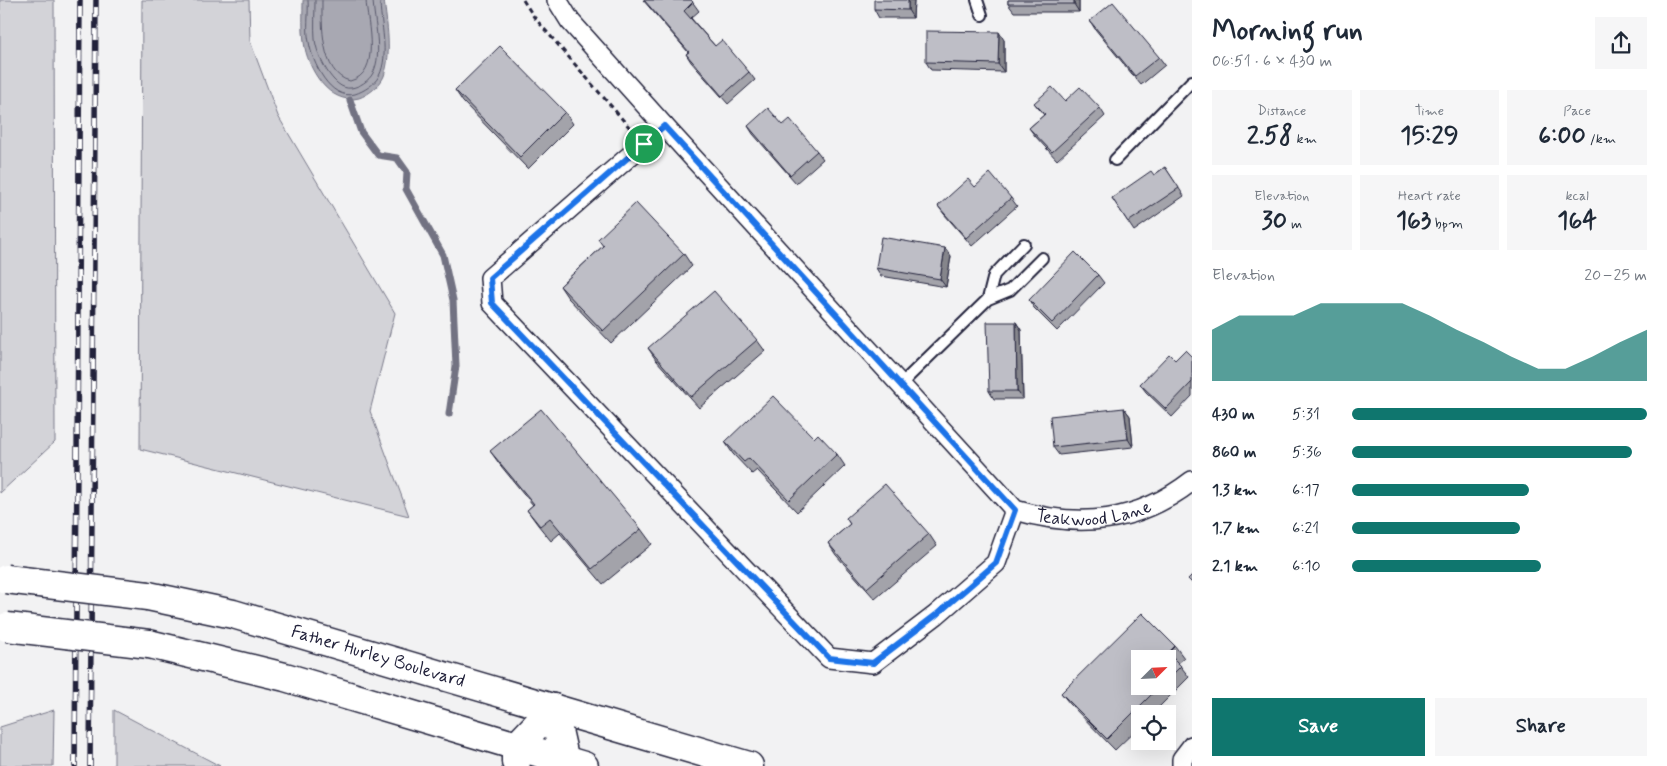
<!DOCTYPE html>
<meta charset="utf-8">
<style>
body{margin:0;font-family:Mynerve,sans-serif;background:#f6f6f7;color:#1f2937;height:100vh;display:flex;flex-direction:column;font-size:19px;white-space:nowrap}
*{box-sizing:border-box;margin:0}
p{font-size:16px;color:#747a83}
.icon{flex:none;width:28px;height:28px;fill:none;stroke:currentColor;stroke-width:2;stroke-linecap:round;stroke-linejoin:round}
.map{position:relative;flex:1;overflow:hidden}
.panel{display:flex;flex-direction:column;background:#fff;width:475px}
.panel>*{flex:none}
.needle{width:32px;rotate:66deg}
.tools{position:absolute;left:1131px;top:650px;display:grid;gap:10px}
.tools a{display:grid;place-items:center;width:45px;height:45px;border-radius:0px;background:#fff;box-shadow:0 5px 20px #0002;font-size:25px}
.pin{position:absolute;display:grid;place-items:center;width:42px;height:42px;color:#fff;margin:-21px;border:2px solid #fff;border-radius:50%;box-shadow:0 1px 5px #0007}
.round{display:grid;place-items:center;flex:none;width:52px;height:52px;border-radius:0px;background:#f6f6f7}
.summary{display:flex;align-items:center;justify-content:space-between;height:85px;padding:0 20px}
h1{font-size:28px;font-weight:700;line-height:38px}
.metrics{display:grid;grid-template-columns:repeat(3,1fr);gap:8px;height:85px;padding:5px 20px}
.metrics div{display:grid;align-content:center;border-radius:0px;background:#f6f6f7;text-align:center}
.metrics b{font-size:25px;font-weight:700}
.metrics small{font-size:14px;font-weight:400}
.metrics p{font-size:14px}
.chart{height:140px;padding:10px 20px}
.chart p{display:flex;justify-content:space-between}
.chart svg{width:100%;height:90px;margin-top:5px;fill:#0f766e;opacity:.7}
.cta{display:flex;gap:10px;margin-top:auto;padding:10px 20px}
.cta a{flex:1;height:58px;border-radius:0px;background:#0f766e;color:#fff;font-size:20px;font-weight:700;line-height:58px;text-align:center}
.cta a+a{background:#f6f6f7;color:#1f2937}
ul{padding:0 20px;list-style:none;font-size:16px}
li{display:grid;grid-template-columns:80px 60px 1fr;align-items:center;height:38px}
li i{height:12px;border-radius:6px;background:#0f766e}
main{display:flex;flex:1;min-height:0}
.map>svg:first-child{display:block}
.green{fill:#d3d3d8;stroke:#7a7a8a}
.water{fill:#a8a8b2;stroke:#727282}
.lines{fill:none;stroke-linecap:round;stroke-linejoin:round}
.shore{stroke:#58586b;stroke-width:1}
.stream{stroke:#727282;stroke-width:7}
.lane-casing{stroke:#22223b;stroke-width:14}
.street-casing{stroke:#22223b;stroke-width:22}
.secondary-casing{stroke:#22223b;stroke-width:31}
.path{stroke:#22223b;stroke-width:3;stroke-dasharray:5 4;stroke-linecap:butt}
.lane{stroke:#fff;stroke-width:10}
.street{stroke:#fff;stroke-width:19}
.secondary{stroke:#fff;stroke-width:28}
.rail-casing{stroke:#22223b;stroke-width:5.5}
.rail{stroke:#fff;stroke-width:4;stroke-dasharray:11;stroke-linecap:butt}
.secondary-bridge-casing{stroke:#22223b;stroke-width:31;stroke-linecap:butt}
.secondary-bridge{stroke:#fff;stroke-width:28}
.wall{fill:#a3a3aa;stroke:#22223b;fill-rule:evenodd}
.shaded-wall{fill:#85858b;stroke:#22223b}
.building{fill:#bebec6;stroke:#22223b}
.route-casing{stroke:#fff;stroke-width:10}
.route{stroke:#1a73e8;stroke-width:6}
.labels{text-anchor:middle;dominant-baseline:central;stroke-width:4;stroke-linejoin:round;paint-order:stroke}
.street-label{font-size:18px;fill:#22223b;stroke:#fff}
</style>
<main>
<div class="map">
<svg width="1192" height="766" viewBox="0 0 1192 766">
<rect width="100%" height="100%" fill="#f2f2f3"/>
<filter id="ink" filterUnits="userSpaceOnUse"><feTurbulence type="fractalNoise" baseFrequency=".02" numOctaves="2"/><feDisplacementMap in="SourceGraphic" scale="10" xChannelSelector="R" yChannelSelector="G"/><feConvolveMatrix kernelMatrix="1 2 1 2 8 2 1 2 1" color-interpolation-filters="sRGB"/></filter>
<g filter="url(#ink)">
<path class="green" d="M 0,0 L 54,0 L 55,442 L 0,493 Z
M 142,0 L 249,0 L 250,41 L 278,116 L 395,313 L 370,411 L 409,516 L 140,449 Z
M 54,710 L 53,766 L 0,766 L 0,727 Z
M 114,710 L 220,766 L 114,766 Z"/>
<path class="water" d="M 303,0 L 384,0 C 387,25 392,52 384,76 C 380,86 368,95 359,98 C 329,106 307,68 304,42 C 302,29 303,14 303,0 Z"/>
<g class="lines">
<path class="shore" d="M 308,0 C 309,14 306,29 309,42 C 312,62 330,101 355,94 C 364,91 374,85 379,76 C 390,54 380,23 380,0
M 315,0 C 315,13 314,26 315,39 C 316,54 333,91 351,88 C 359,87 369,81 373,73 C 383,53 374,22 373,0
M 322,0 C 322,22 320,74 350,81 C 382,73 367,24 366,0"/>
<path class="stream" d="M 350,100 L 361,132 L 378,155 L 397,158 L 407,172 L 406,189 L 443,255 L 453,300 L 456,366 L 449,414"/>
<g class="lane-casing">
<path id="lane" d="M 977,0 L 982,15
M 1115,160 L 1192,81
M 988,299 L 1010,290 L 1042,258
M 900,385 L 988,299 L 994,275 L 1024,244"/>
</g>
<g class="street-casing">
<g id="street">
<path id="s1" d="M 557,0 L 570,21 L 664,126 L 1015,510 C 1080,529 1138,523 1192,481"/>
<path d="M 664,126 L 490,278 L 492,303 L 829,658 L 873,663 L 936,615 L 996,563 L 1015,510"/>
<path d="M 1182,766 L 1182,759 L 1192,746"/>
</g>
</g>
<g class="secondary-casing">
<g id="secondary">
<path id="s2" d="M 148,596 L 233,614 L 749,766"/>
<path d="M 149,644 L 285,677 L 584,766"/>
<path d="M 553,708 L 566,766"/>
<path d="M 516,762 L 516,747 L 553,708"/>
</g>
</g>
<path class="path" d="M 523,0 L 534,17 L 630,128"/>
<use href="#lane" class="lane"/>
<use href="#street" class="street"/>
<use href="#secondary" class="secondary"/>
<g class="rail-casing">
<path id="rail" d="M 75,766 L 80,0
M 90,766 L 96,0"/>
</g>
<use href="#rail" class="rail"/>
<g class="secondary-bridge-casing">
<path id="secondary-bridge" d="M 6,579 L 148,596
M 7,627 L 149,644"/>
</g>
<use href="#secondary-bridge" class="secondary-bridge"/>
</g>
<path class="wall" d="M 643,0 L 691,0 L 699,11 L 691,18 L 715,46 L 749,72 L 755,80 L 728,104 L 691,62 L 686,54 L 688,52 Z
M 914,0 L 913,18 L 879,18 L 874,9 Z
M 1008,0 L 1079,0 L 1079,12 L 1014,12 L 1008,4 Z
M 1090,21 L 1159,57 L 1165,65 L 1141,85 L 1095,29 Z
M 1004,40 L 1004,72 L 931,70 L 926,62 Z
M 455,90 L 565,112 L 573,124 L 528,169 L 463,102 Z
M 1065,101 L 1100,108 L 1105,116 L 1057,160 L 1035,136 L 1029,128 L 1044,115 L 1034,103 Z
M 783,125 L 817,151 L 823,159 L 796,183 L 753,134 L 748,126 Z
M 1165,167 L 1184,196 L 1134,231 L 1112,198 L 1154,175 Z
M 975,187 L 1011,198 L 1017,206 L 972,246 L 944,214 L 938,206 Z
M 598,239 L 684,254 L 692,266 L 611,343 L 568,298 L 560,286 L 603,246 Z
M 945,248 L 951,256 L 946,287 L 881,276 L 876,268 Z
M 1098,275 L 1104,283 L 1057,331 L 1034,308 L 1029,300 Z
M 1016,322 L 1021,330 L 1023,399 L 994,399 L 989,391 Z
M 757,340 L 765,351 L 699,408 L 656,360 L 648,348 Z
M 1192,357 L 1192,396 L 1172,417 L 1146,392 L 1140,384 L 1175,360 Z
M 1124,408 L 1130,416 L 1133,447 L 1059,455 L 1053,447 Z
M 814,438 L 837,454 L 845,466 L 797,512 L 757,470 L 752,474 L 733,454 L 725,442 Z
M 490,451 L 641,529 L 652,544 L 603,584 L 560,533 L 551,541 L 538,525 L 527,510 L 533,505 L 501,466 Z
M 846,518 L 929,534 L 937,546 L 875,599 L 836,555 L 828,543 L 850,524 Z
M 1175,646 L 1184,658 L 1178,663 L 1189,677 L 1152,714 L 1140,714 L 1140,726 L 1115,750 L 1070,704 L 1061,693 ZM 1168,659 L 1168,686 L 1140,686 Z"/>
<path class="shaded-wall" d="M 908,0 L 914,0 L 913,18 L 908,10 Z
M 1074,0 L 1079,0 L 1079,12 L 1074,4 Z
M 999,32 L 1004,40 L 1004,72 L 998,64 Z
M 945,248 L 951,256 L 946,287 L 940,279 Z
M 1016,322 L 1021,330 L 1023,399 L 1017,391 Z
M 1124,408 L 1130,416 L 1133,447 L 1128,439 Z"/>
<path class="building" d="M 644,0 L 691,0 L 693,2 L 684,11 L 715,46 L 722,40 L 749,72 L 722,96 L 686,54 L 689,52 Z
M 874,0 L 908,0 L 908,10 L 874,9 Z
M 1008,0 L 1074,0 L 1074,4 L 1008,4 Z
M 1113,2 L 1159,57 L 1135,76 L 1090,21 Z
M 926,31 L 999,32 L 998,64 L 926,62 Z
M 500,46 L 565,112 L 520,157 L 455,90 Z
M 1052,87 L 1065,101 L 1080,87 L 1100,108 L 1052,152 L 1029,128 L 1045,114 L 1034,103 Z
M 768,108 L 783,125 L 790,119 L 817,151 L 790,175 L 748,126 Z
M 1165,167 L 1179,188 L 1128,222 L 1112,198 L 1151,171 L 1154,175 Z
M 990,173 L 1011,198 L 966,238 L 938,206 L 968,179 L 975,187 Z
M 636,203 L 684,254 L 603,331 L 560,286 L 604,245 L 598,239 Z
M 881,237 L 945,248 L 940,279 L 876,268 Z
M 1075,252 L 1098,275 L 1052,323 L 1029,300 Z
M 714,291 L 757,340 L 691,397 L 648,348 Z
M 987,322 L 1016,322 L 1017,391 L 989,391 Z
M 1185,350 L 1192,357 L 1192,382 L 1166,409 L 1140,384 L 1169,354 L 1175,360 Z
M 773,396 L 814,438 L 818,434 L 837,454 L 789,500 L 749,458 L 744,462 L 725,442 Z
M 1124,408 L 1128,439 L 1053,447 L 1050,416 Z
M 541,409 L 641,529 L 592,569 L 550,518 L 540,526 L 527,510 L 534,504 L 490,451 Z
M 885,484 L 929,534 L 867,588 L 828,543 L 850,524 L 846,518 Z
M 1192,575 L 1192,583 L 1188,579 Z
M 1142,613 L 1175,646 L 1168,653 L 1181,666 L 1168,679 L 1168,659 L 1140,659 L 1140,686 L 1160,686 L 1107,739 L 1061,693 Z"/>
</g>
<g class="lines" filter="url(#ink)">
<g class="route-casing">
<path id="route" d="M 664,126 L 1015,510 L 996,563 L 936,615 L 873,663 L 829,658 L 492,303 L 490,278 Z"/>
</g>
<use href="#route" class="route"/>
</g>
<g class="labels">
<g class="street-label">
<text stroke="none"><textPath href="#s1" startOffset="766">Teakwood Lane</textPath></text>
<text stroke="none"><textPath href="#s2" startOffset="238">Father Hurley Boulevard</textPath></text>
</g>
</g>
</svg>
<div class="tools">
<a><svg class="needle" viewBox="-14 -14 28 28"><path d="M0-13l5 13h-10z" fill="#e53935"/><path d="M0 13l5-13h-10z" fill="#747a83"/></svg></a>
<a><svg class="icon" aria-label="locate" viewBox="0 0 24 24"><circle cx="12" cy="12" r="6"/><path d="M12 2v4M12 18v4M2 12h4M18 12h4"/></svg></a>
</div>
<div class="pin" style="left:644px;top:144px;background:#1e9e55"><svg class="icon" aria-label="arrive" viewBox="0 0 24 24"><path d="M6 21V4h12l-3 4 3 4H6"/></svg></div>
</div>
<section class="panel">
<div class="summary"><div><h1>Morning run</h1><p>06:51 · 6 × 430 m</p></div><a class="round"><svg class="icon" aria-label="share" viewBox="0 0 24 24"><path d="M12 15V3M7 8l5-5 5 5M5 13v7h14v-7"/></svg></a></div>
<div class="metrics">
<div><p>Distance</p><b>2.58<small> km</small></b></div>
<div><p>Time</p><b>15:29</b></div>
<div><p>Pace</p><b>6:00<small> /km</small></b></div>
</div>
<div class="metrics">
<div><p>Elevation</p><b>30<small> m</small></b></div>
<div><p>Heart rate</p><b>163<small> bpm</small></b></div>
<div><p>kcal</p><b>164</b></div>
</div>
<div class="chart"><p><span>Elevation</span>20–25 m</p>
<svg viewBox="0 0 160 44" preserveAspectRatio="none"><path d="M0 44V19L10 12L20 12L30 12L40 6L50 6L60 6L70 6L80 12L90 19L100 25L110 32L120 38L130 38L140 32L150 25L160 19V44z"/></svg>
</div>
<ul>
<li><b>430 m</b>5:31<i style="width:100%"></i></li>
<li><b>860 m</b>5:36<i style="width:95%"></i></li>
<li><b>1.3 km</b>6:17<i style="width:60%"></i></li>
<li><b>1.7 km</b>6:21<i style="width:57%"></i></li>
<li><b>2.1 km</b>6:10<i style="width:64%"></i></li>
</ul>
<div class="cta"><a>Save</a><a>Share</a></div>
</section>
</main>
